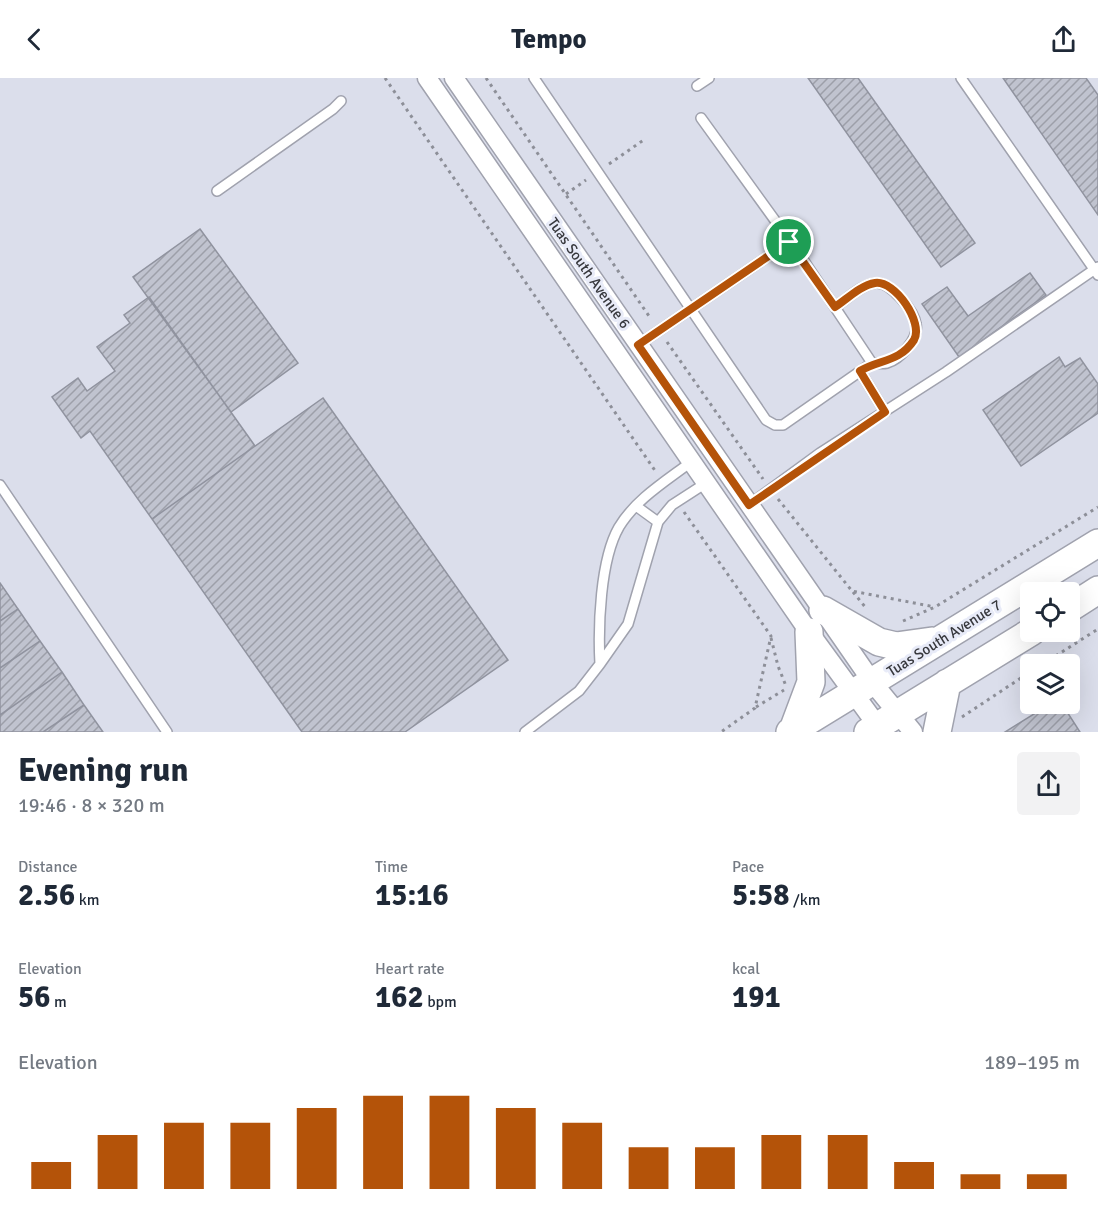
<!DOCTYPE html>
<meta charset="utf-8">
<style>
body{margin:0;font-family:Signika,sans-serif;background:#f2f2f3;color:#1f2937;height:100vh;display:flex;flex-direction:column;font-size:22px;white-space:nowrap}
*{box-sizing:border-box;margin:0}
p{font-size:20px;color:#747a83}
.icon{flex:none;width:33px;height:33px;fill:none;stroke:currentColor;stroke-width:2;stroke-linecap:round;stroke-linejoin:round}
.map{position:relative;height:654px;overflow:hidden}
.details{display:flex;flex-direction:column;background:#fff;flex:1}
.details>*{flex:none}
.buttons{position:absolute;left:1020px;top:504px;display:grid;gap:12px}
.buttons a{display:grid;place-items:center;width:60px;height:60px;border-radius:6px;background:#fff;box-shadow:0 6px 24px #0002;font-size:30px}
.pin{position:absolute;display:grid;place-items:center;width:51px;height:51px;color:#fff;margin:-26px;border:3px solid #fff;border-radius:50%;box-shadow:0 2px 6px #0007}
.round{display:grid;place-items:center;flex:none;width:63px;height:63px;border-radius:6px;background:#f2f2f3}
.overview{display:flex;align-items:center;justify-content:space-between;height:102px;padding:0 18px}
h1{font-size:33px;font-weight:700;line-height:45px}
.stats{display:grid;grid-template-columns:repeat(3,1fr);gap:9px;height:102px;padding:6px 18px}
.stats div{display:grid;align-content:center}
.stats b{font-size:30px;font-weight:700}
.stats small{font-size:16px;font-weight:400}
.stats p{font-size:16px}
.chart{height:168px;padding:12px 18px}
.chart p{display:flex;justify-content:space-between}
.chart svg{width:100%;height:108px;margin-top:6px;stroke:#b45309;stroke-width:6}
header{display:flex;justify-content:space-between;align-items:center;height:78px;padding:0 18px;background:#fff;font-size:27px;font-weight:700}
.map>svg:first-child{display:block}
.building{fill:url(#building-hatch);stroke:#90939f;stroke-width:1.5}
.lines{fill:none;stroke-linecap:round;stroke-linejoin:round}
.lane-casing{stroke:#a0a2ae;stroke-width:12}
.street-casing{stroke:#a0a2ae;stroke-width:21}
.secondary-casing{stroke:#a0a2ae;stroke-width:30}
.path{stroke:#8d8f98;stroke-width:3;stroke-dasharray:3 4.5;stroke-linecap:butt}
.lane{stroke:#fff;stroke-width:9}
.street{stroke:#fff;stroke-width:18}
.secondary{stroke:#fff;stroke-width:27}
.route-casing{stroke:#fff;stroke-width:12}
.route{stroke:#b45309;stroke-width:8}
.labels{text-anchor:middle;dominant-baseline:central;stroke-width:6;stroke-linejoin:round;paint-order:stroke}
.street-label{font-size:15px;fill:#37383d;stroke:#e8ebf8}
</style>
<header><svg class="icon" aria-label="back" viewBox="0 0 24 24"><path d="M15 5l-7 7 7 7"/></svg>Tempo<svg class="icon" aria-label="share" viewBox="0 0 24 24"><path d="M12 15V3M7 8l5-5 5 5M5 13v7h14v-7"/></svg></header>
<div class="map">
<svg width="1098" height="654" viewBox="0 0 1098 654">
<defs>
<pattern id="building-hatch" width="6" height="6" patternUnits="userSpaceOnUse" patternTransform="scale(1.5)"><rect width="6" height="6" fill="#c0c3cf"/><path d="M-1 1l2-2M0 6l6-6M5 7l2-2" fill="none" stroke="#9d9fa9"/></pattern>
</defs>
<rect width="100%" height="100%" fill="#dbdeeb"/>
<path class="building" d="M 808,0 L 858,0 L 975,165 L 941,189 Z
M 1003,0 L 1086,0 L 1098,17 L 1098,137 Z
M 200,151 L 298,285 L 231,334 L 133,199 Z
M 1030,195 L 1046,217 L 959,279 L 922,226 L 947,209 L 968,238 Z
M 149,219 L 255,368 L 152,441 L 90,353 L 81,360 L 52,319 L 78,300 L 87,313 L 115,293 L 97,269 L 130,245 L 124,237 Z
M 1059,279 L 1065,289 L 1080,280 L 1098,306 L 1098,335 L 1021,388 L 983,332 Z
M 323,320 L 508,582 L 405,654 L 302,654 L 152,441 Z
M 0,505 L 18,531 L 0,543 Z
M 18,531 L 40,563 L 0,590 L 0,543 Z
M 40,563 L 62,594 L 0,637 L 0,590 Z
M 62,594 L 84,627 L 43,654 L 0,654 L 0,637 Z
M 1050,626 L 1062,626 L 1080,654 L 1005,654 Z
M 84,627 L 103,654 L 43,654 Z"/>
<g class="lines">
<g class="lane-casing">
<path id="lane" d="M 534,0 L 766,342 L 775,347 L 783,347 L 872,285 C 877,285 882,286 887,285 C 900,281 919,261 916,246 C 914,233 891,204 876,205 C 862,206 847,221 835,229
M 961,0 L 1098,197
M 697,8 L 709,0
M 701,40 L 800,177 L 872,285
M 217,113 L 333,31 L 341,23
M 638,267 L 789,164
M 860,293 L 885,334
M 0,407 L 167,654
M 749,427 L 820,375 L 946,294 L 1098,189
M 636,428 L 658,444
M 600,586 C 598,549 600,482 619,449 C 636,421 666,403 691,384
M 525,654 L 579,613 L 600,586 L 628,546 L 658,444 L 672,427 L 706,405"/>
</g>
<g class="street-casing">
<path id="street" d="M 427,0 L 809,554 L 882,654
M 454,0 L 873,605 L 913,654"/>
</g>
<g class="secondary-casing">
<path id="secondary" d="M 1070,530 L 1098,512
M 823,532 L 879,564 L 896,568 L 932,563
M 793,652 L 811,604 L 809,554
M 790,654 L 1098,465
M 868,654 L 1031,554
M 937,654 L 947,605"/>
</g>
<path class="path" d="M 385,0 L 656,394
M 486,0 L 651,241
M 609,86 L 645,61
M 566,116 L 586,102
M 667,264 L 763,401
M 778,421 L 852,513 L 935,529
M 684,434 L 771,558 L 755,630 L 721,654
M 853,514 L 866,530
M 903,543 L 935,529 L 1098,429
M 771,560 L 778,588 L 786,608
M 1043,586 L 1098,551
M 756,629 L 784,612
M 962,639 L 1030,594"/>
<use href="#lane" class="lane"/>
<use href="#street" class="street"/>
<use href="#secondary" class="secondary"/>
</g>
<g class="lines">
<g class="route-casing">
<path id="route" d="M 789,164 L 835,229 C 847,221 861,207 875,205 C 895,202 924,245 914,262 C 899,285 879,281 860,293 L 885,334 L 749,427 L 638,267 Z"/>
</g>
<use href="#route" class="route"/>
</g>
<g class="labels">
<g class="street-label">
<text transform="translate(589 195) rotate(55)">Tuas South Avenue 6</text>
<text transform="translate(944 560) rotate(-32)">Tuas South Avenue 7</text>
</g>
</g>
</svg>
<div class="buttons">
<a><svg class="icon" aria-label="locate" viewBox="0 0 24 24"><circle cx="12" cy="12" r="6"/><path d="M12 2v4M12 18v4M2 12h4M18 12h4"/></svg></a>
<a><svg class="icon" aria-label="layers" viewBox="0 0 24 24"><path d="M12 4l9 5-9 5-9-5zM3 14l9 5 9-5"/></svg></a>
</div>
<div class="pin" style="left:789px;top:164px;background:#1e9e55"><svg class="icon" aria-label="arrive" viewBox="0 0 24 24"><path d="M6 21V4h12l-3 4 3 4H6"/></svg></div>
</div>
<section class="details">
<div class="overview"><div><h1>Evening run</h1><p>19:46 · 8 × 320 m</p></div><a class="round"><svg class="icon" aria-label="share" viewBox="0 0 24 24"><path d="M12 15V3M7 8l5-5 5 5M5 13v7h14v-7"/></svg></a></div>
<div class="stats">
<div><p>Distance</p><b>2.56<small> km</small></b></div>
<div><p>Time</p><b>15:16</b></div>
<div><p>Pace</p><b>5:58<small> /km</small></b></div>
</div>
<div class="stats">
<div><p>Elevation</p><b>56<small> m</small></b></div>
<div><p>Heart rate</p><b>162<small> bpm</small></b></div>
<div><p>kcal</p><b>191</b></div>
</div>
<div class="chart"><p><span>Elevation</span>189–195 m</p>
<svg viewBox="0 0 160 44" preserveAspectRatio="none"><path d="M5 44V33M15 44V22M25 44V17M35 44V17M45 44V11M55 44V6M65 44V6M75 44V11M85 44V17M95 44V27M105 44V27M115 44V22M125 44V22M135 44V33M145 44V38M155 44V38"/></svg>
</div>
</section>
